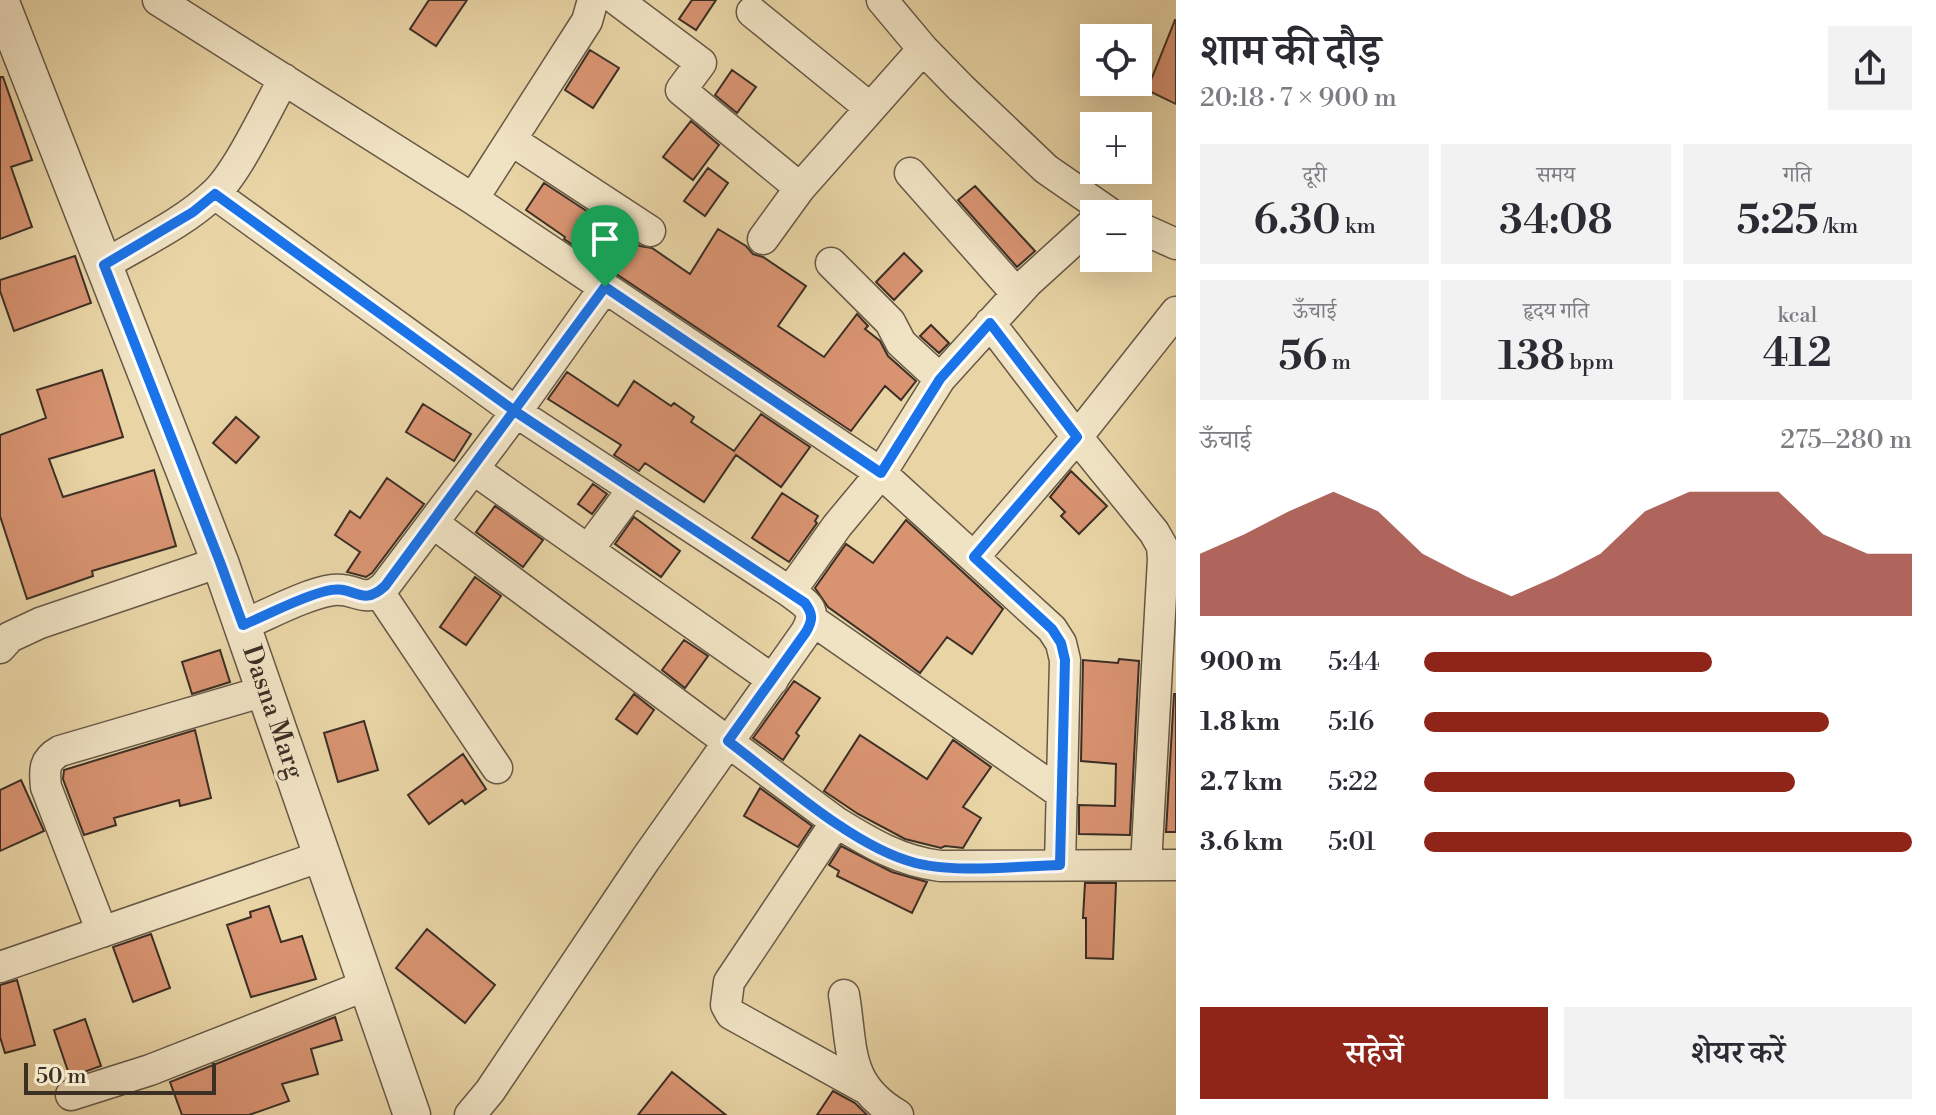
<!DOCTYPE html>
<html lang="hi">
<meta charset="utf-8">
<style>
body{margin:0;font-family:"Libre Bodoni","Noto Serif Devanagari",serif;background:#f2f2f3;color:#2b2b33;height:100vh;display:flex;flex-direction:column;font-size:30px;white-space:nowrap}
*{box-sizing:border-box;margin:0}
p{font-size:26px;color:#7c7c81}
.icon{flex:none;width:44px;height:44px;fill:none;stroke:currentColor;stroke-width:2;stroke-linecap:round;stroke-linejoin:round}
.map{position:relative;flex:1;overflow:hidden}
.sheet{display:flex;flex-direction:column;background:#fff;width:760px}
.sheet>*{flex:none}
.fabs{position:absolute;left:1080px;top:24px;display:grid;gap:16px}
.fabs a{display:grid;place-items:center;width:72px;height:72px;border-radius:0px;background:#fff;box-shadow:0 8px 32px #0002;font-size:40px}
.scale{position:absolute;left:24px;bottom:20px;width:192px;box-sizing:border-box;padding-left:8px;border:4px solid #3c2f26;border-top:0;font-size:22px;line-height:28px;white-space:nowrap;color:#3c2f26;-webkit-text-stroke:6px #f0e3c4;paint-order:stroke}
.pin{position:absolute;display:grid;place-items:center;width:68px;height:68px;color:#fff;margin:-82px -34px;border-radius:50% 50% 50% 0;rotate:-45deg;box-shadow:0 0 8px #0007}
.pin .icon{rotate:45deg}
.round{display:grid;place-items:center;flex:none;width:84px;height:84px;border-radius:0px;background:#f2f2f3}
.headline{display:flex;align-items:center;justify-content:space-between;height:136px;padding:0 24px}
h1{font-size:44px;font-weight:600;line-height:60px}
.stats{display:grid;grid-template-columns:repeat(3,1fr);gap:12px;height:136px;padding:8px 24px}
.stats div{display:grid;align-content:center;border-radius:0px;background:#f2f2f3;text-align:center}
.stats b{font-size:40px;font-weight:600}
.stats small{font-size:22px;font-weight:400}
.stats p{font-size:22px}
.chart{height:224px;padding:16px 24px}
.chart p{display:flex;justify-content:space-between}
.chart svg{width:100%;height:144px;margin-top:8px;fill:#8f2418;opacity:.7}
.action{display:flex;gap:16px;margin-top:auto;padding:16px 24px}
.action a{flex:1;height:92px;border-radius:0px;background:#8f2418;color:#fff;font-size:32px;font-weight:600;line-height:92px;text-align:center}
.action a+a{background:#f2f2f3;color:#2b2b33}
ul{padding:0 24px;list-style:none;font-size:26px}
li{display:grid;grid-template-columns:128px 96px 1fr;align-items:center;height:60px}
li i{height:20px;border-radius:10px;background:#8f2418}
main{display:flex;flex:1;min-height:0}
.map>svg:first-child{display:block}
.building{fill:#d89371;stroke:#3c2f26;stroke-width:2}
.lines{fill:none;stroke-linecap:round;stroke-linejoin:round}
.minor-casing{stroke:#675846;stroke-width:33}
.tertiary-casing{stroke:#675846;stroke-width:39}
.minor{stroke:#f0e3c4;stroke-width:30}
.tertiary{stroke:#f0e3c4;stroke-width:36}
.route-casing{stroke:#fff;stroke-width:16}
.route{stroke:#1a73e8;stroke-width:10}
.labels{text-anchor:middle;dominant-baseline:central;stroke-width:7;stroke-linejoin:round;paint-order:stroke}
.street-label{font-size:26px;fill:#3c2f26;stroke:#f0e3c4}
</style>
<main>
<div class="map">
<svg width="1176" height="1115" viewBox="0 0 1176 1115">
<rect width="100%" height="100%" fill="#e8d4a5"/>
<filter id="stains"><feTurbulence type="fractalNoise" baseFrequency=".0025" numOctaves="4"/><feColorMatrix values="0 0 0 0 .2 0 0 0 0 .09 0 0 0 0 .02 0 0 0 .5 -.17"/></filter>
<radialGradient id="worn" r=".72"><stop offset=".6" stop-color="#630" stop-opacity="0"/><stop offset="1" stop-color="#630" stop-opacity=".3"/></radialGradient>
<path class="building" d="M 429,0 L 467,0 L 436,46 L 410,29 Z
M 692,0 L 716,0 L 696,30 L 679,19 Z
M 1175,20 L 1176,20 L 1176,104 L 1147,90 Z
M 590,50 L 619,68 L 593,108 L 565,90 Z
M 732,70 L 756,87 L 737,113 L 715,95 Z
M 0,77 L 3,77 L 32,160 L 11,167 L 32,227 L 0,239 Z
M 691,121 L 719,145 L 693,180 L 663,157 Z
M 708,168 L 728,183 L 705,216 L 684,201 Z
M 544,183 L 640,246 L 652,248 L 690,274 L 718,229 L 746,246 L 753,254 L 763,257 L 806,286 L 778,326 L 824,357 L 857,314 L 868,326 L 865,329 L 880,341 L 888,356 L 916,381 L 901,400 L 885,386 L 851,431 L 564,239 L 565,237 L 526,210 Z
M 975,186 L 1035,251 L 1017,267 L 958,200 Z
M 904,253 L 922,271 L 894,300 L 876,282 Z
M 75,256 L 91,303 L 14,331 L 0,291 L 0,280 Z
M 931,325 L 949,343 L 939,353 L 920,336 Z
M 102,370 L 123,437 L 49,459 L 63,497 L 154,470 L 176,546 L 92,571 L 93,576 L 27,599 L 0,516 L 0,435 L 46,418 L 37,390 Z
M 567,372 L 618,406 L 634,381 L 671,406 L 674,403 L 694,417 L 691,422 L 734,451 L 761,414 L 810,447 L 781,487 L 736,455 L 704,502 L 645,463 L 639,471 L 614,455 L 621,445 L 548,399 Z
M 423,404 L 471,434 L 454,461 L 406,432 Z
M 236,417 L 259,437 L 236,463 L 213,443 Z
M 1071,471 L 1107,506 L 1079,534 L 1061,516 L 1065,512 L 1050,497 Z
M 387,478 L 424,504 L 372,573 L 366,577 L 347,572 L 360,552 L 335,535 L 350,511 L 360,518 Z
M 593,484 L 607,494 L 592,514 L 578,504 Z
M 782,493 L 818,516 L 815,521 L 817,523 L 789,562 L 752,538 Z
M 495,506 L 543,540 L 523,567 L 476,532 Z
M 634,517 L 680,551 L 661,577 L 615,544 Z
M 906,520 L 1003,609 L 972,654 L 947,637 L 920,673 L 828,607 L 815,588 L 846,544 L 873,563 Z
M 475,577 L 501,596 L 466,645 L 440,627 Z
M 684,640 L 708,656 L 685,688 L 662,670 Z
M 220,650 L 230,682 L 192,694 L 182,662 Z
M 1119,659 L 1139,661 L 1130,835 L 1079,834 L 1079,805 L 1115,806 L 1116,764 L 1081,761 L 1083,660 L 1118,663 Z
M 794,681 L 820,698 L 796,733 L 799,736 L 783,760 L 753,738 Z
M 634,694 L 654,710 L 637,734 L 616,719 Z
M 1174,694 L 1176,694 L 1176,832 L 1166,832 Z
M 364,721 L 378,770 L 338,782 L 324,733 Z
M 195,730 L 211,798 L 180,806 L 179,800 L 114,818 L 116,825 L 84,835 L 63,779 L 64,770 Z
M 860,735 L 927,779 L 953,740 L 991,767 L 963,807 L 981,818 L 963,848 L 945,846 L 941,848 L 905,839 L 858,814 L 824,791 Z
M 463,754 L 486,789 L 465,804 L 462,800 L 429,824 L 408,795 Z
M 21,780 L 44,831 L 0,851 L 0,790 Z
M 760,788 L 812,826 L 798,847 L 744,816 Z
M 841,846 L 892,872 L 927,882 L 912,913 L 837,876 L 839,871 L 829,865 Z
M 1085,883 L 1116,883 L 1113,959 L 1086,958 L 1086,918 L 1083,918 Z
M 269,906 L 281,942 L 302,936 L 316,979 L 251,997 L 227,925 L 251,917 L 250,912 Z
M 427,929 L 495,985 L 465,1023 L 396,968 Z
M 151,934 L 170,988 L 133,1002 L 113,947 Z
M 17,980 L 35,1045 L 5,1053 L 0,1037 L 0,985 Z
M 335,1017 L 342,1040 L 311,1049 L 318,1074 L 282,1084 L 289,1101 L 249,1115 L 182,1115 L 170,1082 Z
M 85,1019 L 101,1066 L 70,1077 L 54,1030 Z
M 672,1072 L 726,1115 L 638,1115 Z
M 833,1091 L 855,1103 L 867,1115 L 817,1115 Z"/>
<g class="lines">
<g class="minor-casing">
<path id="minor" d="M 158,0 L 473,199 L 881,473 L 1052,629 L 1061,643 L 1065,660 L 1060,865
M 617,0 L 701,63 L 681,90 L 800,188 L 923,49
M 882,0 L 923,49 L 961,88 L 1046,169 L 1111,214
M 752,12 L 870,108
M 511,140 L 650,231
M 910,173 L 1017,294
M 215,194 L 516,412 L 790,592
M 473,199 L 587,21 L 593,0
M 1138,227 L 1176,244
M 763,239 L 800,188
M 831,263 L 890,322 L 901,343 L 940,379
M 104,265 C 140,243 182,224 213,195 C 238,173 266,110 284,79
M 473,469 L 773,680
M 433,523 L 836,822 C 870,843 900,861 940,866 L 1176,865
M 588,550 L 633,489
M 974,557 L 1077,437 L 990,323
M 379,592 L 497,768
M 812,620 L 1062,794
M 243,625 C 267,615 308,593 333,590 C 358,587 363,606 385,586 L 516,412 L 605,287
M 0,648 L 10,637 L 40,623 L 220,562
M 836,822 L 729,982 L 726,1005 L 731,1014 L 863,1087
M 1146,865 L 1163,559 L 1162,546 L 1154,532 L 1077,437 L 1176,312
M 102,932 L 46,787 C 44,769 44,760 60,751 L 265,691
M 0,967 L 322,856
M 844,995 C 853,1049 845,1084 898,1115
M 71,1095 L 150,1070 L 367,985
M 470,1115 L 490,1091 L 645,860 L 806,632 C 818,610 808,605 790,592 L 837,526 L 881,473 L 940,379 L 1028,282 L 1094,222"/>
</g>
<g class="tertiary-casing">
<path id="tertiary" d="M 0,0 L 220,562 L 412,1115"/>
</g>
<use href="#minor" class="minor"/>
<use href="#tertiary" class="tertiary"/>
</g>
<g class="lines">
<g class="route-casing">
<path id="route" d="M 605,287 L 385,586 C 360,609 355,583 326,591 C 298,598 270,614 243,625 L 220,562 L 104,265 L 193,212 L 215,194 L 516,412 L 805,603 C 813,614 813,620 806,632 L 728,741 C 780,780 851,845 912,862 C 952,874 1018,866 1060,865 L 1065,660 L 1061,643 L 1052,629 L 974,557 L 1077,437 L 990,323 L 940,379 L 881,473 L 605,287"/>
</g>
<use href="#route" class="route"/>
</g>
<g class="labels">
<g class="street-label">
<text transform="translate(273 712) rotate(71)">Dasna Marg</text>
</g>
</g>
<rect width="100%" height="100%" filter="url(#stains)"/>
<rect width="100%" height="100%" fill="url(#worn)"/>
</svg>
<div class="fabs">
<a><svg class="icon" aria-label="locate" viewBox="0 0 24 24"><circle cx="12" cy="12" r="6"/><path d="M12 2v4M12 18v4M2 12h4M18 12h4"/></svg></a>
<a>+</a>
<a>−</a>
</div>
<div class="scale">50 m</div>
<div class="pin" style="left:605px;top:287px;background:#1e9e55"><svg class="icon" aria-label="arrive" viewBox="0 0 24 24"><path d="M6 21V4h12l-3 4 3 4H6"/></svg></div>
</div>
<section class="sheet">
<div class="headline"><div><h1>शाम की दौड़</h1><p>20:18 · 7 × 900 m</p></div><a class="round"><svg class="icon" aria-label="share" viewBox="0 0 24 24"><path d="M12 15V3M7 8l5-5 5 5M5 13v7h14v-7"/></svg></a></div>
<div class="stats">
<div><p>दूरी</p><b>6.30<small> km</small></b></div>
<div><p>समय</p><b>34:08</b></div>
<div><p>गति</p><b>5:25<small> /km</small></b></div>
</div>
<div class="stats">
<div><p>ऊँचाई</p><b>56<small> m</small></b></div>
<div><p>हृदय गति</p><b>138<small> bpm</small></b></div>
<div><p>kcal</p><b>412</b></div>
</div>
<div class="chart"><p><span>ऊँचाई</span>275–280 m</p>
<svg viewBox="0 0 160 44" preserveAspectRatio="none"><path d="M0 44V25L10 19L20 12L30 6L40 12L50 25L60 32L70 38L80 32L90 25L100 12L110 6L120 6L130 6L140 19L150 25L160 25V44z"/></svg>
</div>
<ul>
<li><b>900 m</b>5:44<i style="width:59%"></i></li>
<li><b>1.8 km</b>5:16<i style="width:83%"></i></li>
<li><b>2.7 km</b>5:22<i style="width:76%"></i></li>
<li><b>3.6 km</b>5:01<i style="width:100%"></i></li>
</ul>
<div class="action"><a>सहेजें</a><a>शेयर करें</a></div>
</section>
</main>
